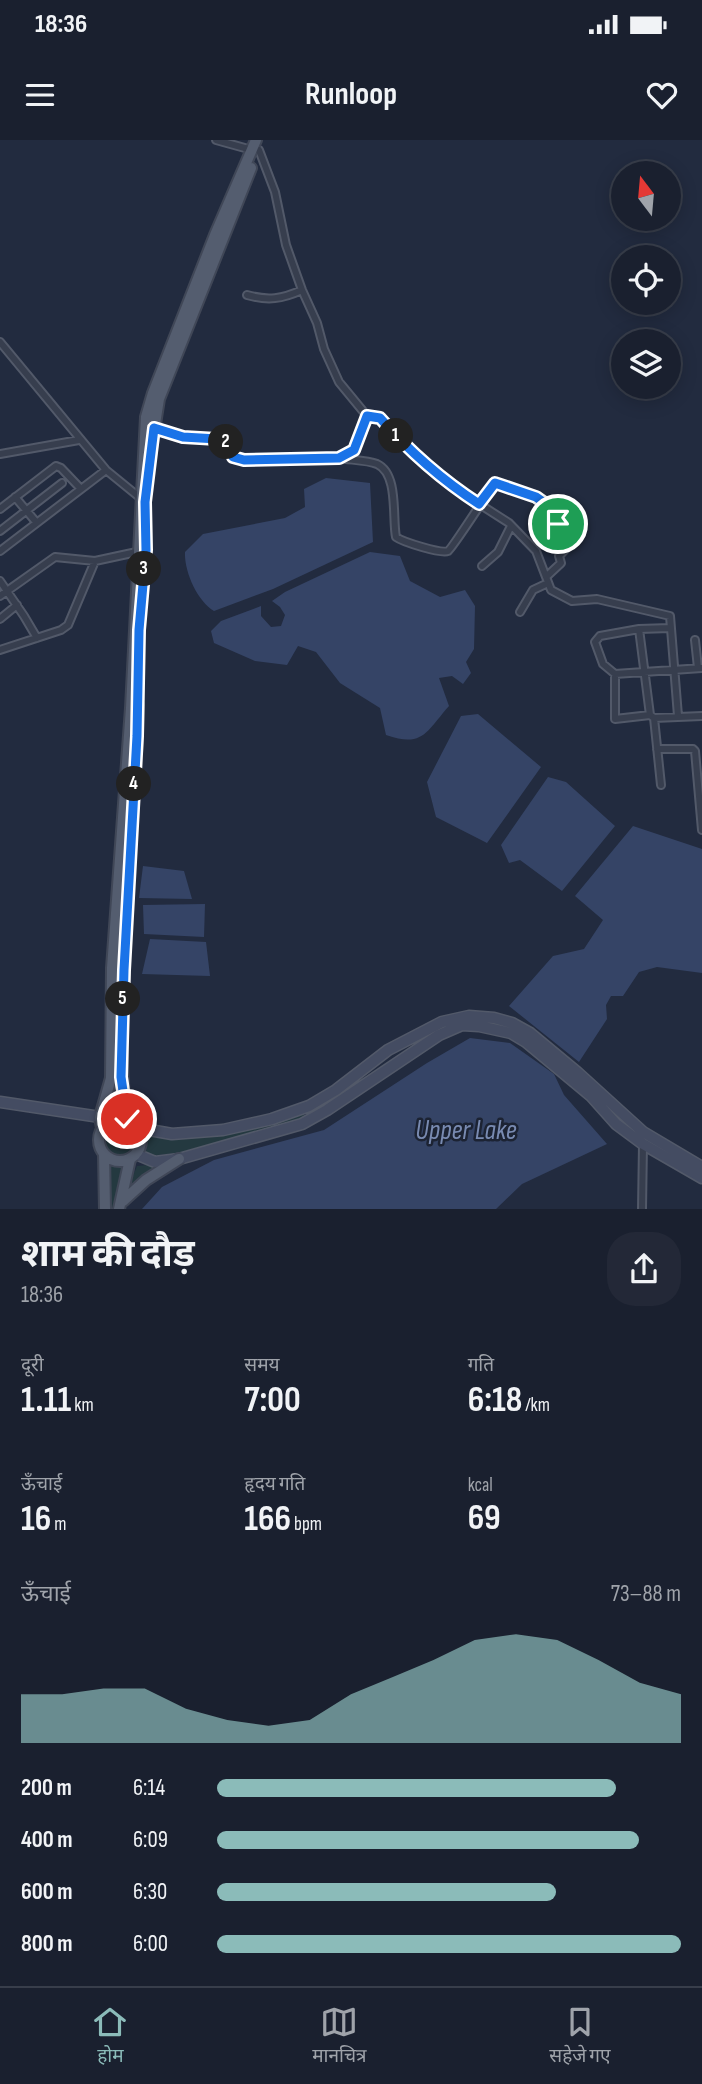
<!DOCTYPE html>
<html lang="hi">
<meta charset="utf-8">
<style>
body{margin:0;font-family:"Sofia Sans Condensed","Noto Sans Devanagari",sans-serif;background:#232837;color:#f1f3f6;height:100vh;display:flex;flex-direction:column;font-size:26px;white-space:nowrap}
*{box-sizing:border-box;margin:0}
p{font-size:23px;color:#9fa3aa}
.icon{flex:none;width:38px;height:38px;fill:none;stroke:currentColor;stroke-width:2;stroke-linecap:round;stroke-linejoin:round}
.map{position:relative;height:1069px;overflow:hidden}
.details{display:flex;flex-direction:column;background:#1a202f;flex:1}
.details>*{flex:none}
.needle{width:46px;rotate:344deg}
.tools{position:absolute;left:611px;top:21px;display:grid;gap:14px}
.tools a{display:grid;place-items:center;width:70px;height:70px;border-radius:50%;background:#1a202f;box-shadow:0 4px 18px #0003,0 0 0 2px #383e4b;font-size:35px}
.pin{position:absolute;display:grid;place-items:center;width:60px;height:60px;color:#fff;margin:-30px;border:4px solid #fff;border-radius:50%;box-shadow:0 2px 7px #0007}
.km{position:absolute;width:35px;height:35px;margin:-18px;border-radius:50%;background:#222;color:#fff;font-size:19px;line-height:35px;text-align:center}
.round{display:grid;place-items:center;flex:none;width:74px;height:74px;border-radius:28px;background:#232837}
.head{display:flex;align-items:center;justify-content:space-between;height:119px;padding:0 21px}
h1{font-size:38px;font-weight:700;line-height:52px}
.figures{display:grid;grid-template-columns:repeat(3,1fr);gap:10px;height:119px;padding:7px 21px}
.figures div{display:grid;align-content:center}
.figures b{font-size:35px;font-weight:700}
.figures small{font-size:19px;font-weight:400}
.figures p{font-size:19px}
.chart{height:196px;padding:14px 21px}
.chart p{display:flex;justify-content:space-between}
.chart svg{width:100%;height:126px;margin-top:7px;fill:#8bbbb9;opacity:.7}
ul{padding:0 21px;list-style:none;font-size:23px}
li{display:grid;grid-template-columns:112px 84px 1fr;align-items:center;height:52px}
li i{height:18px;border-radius:9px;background:#8bbbb9}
.status{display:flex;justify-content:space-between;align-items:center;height:49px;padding:0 35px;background:#1a202f;direction:ltr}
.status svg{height:19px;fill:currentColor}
header{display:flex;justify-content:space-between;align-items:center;height:91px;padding:0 21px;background:#1a202f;font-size:32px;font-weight:700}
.tabs{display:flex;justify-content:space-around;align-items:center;height:98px;border-top:2px solid #383e4b;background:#1a202f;font-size:19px;color:#9fa3aa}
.tabs a{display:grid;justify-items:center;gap:4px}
.tabs .on{color:#8bbbb9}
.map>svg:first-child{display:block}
.green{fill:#243940}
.water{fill:#354466}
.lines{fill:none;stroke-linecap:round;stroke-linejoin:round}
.street-casing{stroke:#525969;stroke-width:10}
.secondary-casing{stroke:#525969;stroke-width:13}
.primary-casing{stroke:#404757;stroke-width:14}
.street{stroke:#373e4e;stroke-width:6}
.secondary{stroke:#444c62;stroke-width:10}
.primary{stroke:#545d6f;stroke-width:10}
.route-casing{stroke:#fff;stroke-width:14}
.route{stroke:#1a73e8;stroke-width:9}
.labels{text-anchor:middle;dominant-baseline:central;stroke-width:5;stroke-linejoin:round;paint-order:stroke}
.water-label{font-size:28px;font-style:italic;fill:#798bb2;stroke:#1c2333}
</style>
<div class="status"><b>18:36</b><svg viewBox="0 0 49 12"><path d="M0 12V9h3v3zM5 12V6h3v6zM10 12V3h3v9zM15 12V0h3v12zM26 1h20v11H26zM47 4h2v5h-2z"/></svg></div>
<header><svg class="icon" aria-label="menu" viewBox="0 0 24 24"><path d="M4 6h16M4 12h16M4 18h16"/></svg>Runloop<svg class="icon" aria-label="heart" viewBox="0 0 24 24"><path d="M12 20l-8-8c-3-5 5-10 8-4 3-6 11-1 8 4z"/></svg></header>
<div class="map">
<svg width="702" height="1069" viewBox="0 0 702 1069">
<rect width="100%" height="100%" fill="#222b3f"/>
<path class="green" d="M 303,972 L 305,977 C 252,993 196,1015 141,1016 L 146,995 C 203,1003 249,987 303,972 Z
M106 1001a15 15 0 1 1 30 0a15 15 0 1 1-30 0Z
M 108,1023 L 126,1026 L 112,1069 L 108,1069 Z
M 160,1024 L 129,1046 L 137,1026 Z"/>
<path class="water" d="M 326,338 L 370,343 L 373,402 L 273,449 L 214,471 C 197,461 184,431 185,412 L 203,394 L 285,378 L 305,367 L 304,349 Z
M 370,412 L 400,416 L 410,441 L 440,457 L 465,450 L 475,466 L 474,509 L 466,522 L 471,533 L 463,544 L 452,536 L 439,538 L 449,566 C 426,592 423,608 386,595 L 380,568 L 340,543 L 316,512 L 298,506 L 287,525 L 255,521 L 214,503 L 211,491 L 221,481 L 261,466 L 261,476 L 271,487 L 281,486 L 285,475 L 280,467 L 272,461 L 285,452 Z
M 478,574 L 541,627 L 487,703 L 436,677 L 427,642 L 461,576 Z
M 548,637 L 566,642 L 615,686 L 562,751 L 520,720 L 509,723 L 501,705 Z
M 633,686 L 702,709 L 702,833 L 657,827 L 639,832 L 623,856 L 611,856 L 606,865 L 607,879 L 579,922 L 509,866 L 553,816 L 584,809 L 603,780 L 575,756 Z
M 143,726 L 184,731 L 192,759 L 139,758 Z
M 205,764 L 204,797 L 144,794 L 143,765 Z
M 150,799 L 206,802 L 210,836 L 142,834 Z
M 470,898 L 510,903 L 554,934 L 564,955 L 607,1004 L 522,1044 L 496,1069 L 142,1069 L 162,1047 L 214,1020 L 324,990 L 427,923 Z"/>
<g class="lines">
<g class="street-casing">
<path id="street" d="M 216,0 L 252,10
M 259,10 L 275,52 L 286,105 L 302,150 L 317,183 L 324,209 L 339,242 L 367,276 L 381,278 L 399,299 L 451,346 L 509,383 L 536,411 L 551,450 L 572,461 L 597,459 L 670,476 L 678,576
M 247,155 C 268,161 282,159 302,150
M 0,202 L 106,330 L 144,361
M 154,288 L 183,297 L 217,299 L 227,303 L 232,308 L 233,317 L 244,320 L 339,318 L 354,310 L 367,276
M 0,314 L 79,300
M 339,318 C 350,320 367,320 377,324 C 399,334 392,378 396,397 C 403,402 441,414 448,411 C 452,409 488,352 495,343 L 536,357 L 553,369 L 551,373 L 558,384 L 575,399 L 559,416 L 561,423 L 546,437
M 15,357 L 36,382
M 0,369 L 56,326 L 61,328 L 81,349
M 0,391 L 62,343
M 0,411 L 106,330
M 482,426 L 498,412 L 511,386
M 0,441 L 24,476 L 37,498
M 0,456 L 55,417 L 95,421 L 146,410
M 520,472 L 533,450 L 548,443
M 0,479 L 17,465
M 670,488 L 639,489 L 600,496 L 595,502 L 603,524 L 615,534 L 702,528
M 639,489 L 650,575
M 695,500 L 698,528
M 0,510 L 61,490 L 68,485 L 95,421
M 615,534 L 615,579 L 650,575 L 654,578 L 702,576
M 654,578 L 661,645
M 657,609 L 693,609 L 695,611 L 702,690
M 642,1069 L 643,1004"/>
</g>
<g class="secondary-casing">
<path id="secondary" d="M 0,962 L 100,977
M 138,988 L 172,994 L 223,990 L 272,979 L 309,966 L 336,950 L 388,910 L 442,882 L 469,876 L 494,878 L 512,883 L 530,893 L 577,932 L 643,992 L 702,1027
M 136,1014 L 155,1022 L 179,1019 L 302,984 L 327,970 L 439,895 L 462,885 L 479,886 L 511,893 L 526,902 L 591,956 L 616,984 L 643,1004 L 702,1038"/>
</g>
<g class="primary-casing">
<path id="primary" d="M 149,322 L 159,259 L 251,28
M99 1000a21 21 0 1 1 42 0a21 21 0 1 1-42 0Z
M 126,979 C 111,844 135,702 138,565
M 102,988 L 100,977 L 111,938 L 112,828 L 131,568 L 146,277 L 153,253 L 215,95 L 256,0
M 104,1014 L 105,1069
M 123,1061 L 146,1040 L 179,1019
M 119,1069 L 130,1019"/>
</g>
<use href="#street" class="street"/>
<use href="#secondary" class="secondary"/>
<use href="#primary" class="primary"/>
</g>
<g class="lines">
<g class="route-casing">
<path id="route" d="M 127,979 L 121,937 L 124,830 L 137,596 L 139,490 L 146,410 L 145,362 L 154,288 L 183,297 L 217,299 L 227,303 L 232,308 L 233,317 L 244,320 L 339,318 L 354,310 L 367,276 L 380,278 C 409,311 442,340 479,364 L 495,343 L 536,357 L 553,369 L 551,373 L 558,384"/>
</g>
<use href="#route" class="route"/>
</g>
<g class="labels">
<g class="water-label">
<text x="466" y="990">Upper Lake</text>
</g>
</g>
</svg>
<div class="tools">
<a><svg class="needle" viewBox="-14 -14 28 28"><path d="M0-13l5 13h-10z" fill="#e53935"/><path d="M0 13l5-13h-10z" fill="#9fa3aa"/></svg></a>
<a><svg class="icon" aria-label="locate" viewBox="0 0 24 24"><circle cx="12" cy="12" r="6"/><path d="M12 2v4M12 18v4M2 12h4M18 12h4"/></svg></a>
<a><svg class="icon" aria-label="layers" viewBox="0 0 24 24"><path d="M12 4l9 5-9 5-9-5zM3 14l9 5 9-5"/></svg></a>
</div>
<div class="pin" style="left:558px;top:384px;background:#1e9e55"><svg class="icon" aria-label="arrive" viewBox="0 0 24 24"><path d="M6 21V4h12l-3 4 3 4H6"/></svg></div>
<div class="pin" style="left:127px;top:979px;background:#d93025"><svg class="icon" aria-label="check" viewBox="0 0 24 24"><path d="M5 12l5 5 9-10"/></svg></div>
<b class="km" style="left:396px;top:296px">1</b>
<b class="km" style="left:226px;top:302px">2</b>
<b class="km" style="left:144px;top:429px">3</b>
<b class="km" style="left:134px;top:644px">4</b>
<b class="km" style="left:123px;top:859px">5</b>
</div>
<section class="details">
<div class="head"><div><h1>शाम की दौड़</h1><p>18:36</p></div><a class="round"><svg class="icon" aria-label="share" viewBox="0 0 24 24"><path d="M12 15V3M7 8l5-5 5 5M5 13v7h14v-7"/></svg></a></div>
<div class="figures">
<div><p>दूरी</p><b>1.11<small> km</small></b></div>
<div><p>समय</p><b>7:00</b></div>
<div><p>गति</p><b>6:18<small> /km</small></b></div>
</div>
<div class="figures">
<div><p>ऊँचाई</p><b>16<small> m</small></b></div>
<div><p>हृदय गति</p><b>166<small> bpm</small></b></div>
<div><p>kcal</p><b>69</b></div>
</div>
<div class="chart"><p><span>ऊँचाई</span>73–88 m</p>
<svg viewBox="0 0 160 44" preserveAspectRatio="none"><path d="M0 44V27L10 27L20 25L30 25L40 32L50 36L60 38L70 36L80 27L90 21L100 15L110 8L120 6L130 8L140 15L150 23L160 27V44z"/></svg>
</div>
<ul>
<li><b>200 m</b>6:14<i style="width:86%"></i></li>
<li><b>400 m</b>6:09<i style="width:91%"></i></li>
<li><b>600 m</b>6:30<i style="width:73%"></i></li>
<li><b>800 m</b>6:00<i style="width:100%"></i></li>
</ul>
</section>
<nav class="tabs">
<a class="on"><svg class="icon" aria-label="home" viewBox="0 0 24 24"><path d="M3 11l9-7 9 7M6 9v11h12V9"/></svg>होम</a>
<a><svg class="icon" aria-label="map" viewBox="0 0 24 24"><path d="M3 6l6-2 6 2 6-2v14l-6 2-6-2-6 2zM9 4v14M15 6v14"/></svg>मानचित्र</a>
<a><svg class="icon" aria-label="saved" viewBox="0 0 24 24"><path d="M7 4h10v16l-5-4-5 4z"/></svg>सहेजे गए</a>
</nav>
